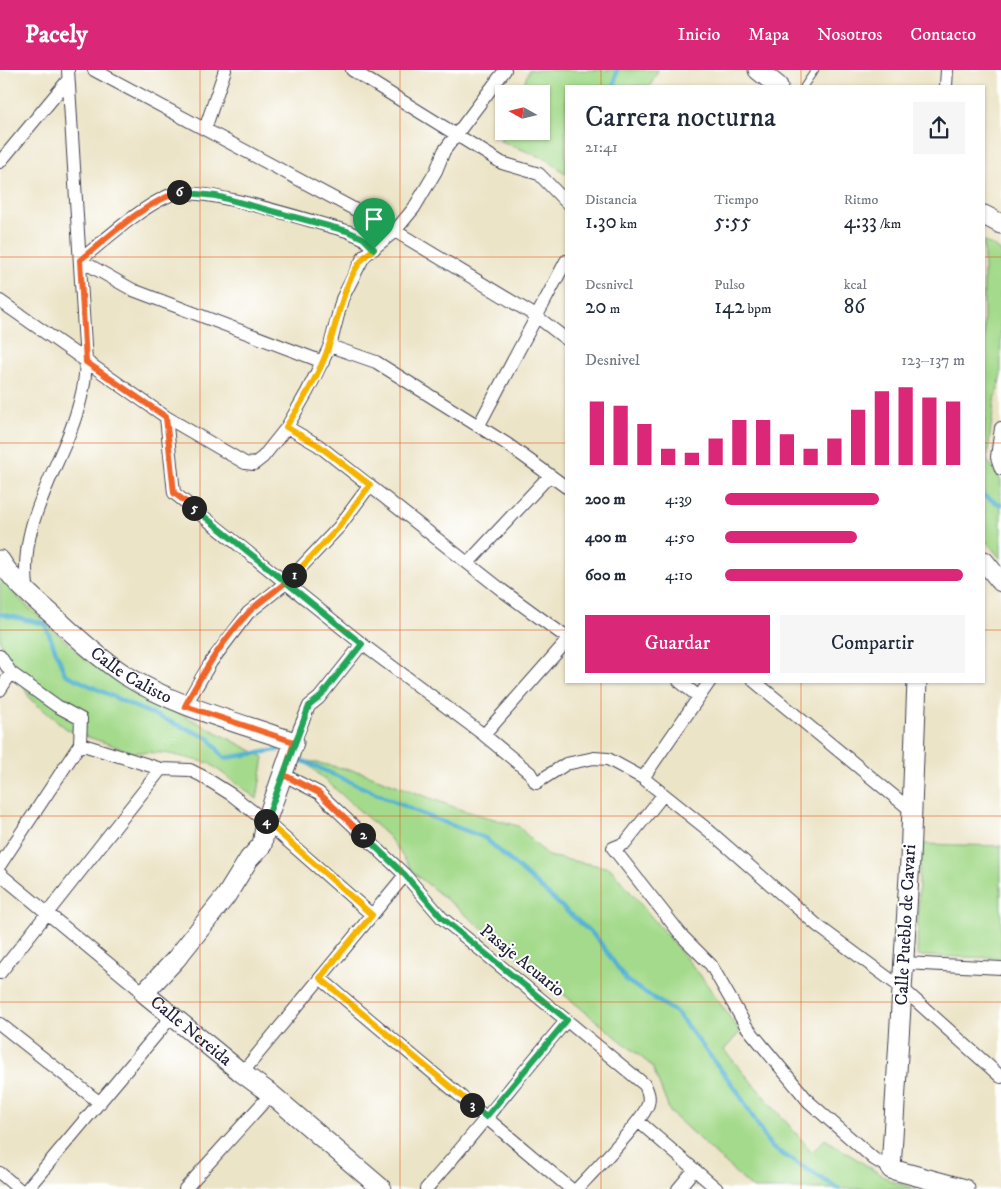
<!DOCTYPE html>
<html lang="es">
<meta charset="utf-8">
<style>
body{margin:0;font-family:"IM FELL DW Pica",serif;background:#f6f6f7;color:#1f2937;height:100vh;display:flex;flex-direction:column;font-size:19px;white-space:nowrap}
*{box-sizing:border-box;margin:0}
p{font-size:16px;color:#747a83}
.icon{flex:none;width:28px;height:28px;fill:none;stroke:currentColor;stroke-width:2;stroke-linecap:round;stroke-linejoin:round}
.map{position:relative;flex:1;overflow:hidden}
.panel{position:absolute;left:565px;top:15px;width:420px;height:598px;display:flex;flex-direction:column;background:#fff;border-radius:0px;box-shadow:0 1px 4px #0004}
.panel>*{flex:none}
.needle{width:32px;rotate:278deg}
.tools{position:absolute;left:495px;top:15px;display:grid;gap:10px}
.tools a{display:grid;place-items:center;width:55px;height:55px;border-radius:0px;background:#fff;box-shadow:0 1px 4px #0004;font-size:25px}
.pin{position:absolute;display:grid;place-items:center;width:42px;height:42px;color:#fff;margin:-51px -21px;border-radius:50% 50% 50% 0;rotate:-45deg;box-shadow:0 0 5px #0007}
.pin .icon{rotate:45deg}
.km{position:absolute;width:25px;height:25px;margin:-12px;border-radius:50%;background:#222;color:#fff;font-size:14px;line-height:25px;text-align:center}
.round{display:grid;place-items:center;flex:none;width:52px;height:52px;border-radius:0px;background:#f6f6f7}
.headline{display:flex;align-items:center;justify-content:space-between;height:85px;padding:0 20px}
h1{font-size:28px;font-weight:600;line-height:38px}
.stats{display:grid;grid-template-columns:repeat(3,1fr);gap:8px;height:85px;padding:5px 20px}
.stats div{display:grid;align-content:center}
.stats b{font-size:21px;font-weight:600}
.stats small{font-size:14px;font-weight:400}
.stats p{font-size:14px}
.chart{height:140px;padding:10px 20px}
.chart p{display:flex;justify-content:space-between}
.chart svg{width:100%;height:90px;margin-top:5px;stroke:#db2777;stroke-width:6}
.button{display:flex;gap:10px;margin-top:auto;padding:10px 20px}
.button a{flex:1;height:58px;border-radius:0px;background:#db2777;color:#fff;font-size:20px;font-weight:600;line-height:58px;text-align:center}
.button a+a{background:#f6f6f7;color:#1f2937}
ul{padding:0 20px;list-style:none;font-size:16px}
li{display:grid;grid-template-columns:80px 60px 1fr;align-items:center;height:38px}
li i{height:12px;border-radius:6px;background:#db2777}
header{display:flex;align-items:center;gap:30px;box-sizing:border-box;height:70px;padding:0 25px;background:#db2777;color:#fff}
header strong{font-size:24px}
nav{display:flex;gap:28px;margin-inline-start:auto;font-size:18px}
.map>svg:first-child{display:block}
.green{fill:#a4da8b;stroke:#637e63}
.lines{fill:none;stroke-linecap:round;stroke-linejoin:round}
.stream{stroke:#52b2d1;stroke-width:4.5}
.lane-casing{stroke:#403f50;stroke-width:8}
.street-casing{stroke:#403f50;stroke-width:14}
.secondary-casing{stroke:#403f50;stroke-width:21}
.lane{stroke:#fff;stroke-width:6}
.street{stroke:#fff;stroke-width:12}
.secondary{stroke:#fff;stroke-width:19}
.split-1-casing{stroke:#fff;stroke-width:10}
.split-2-casing{stroke:#fff;stroke-width:10}
.split-3-casing{stroke:#fff;stroke-width:10}
.split-4-casing{stroke:#fff;stroke-width:10}
.split-5-casing{stroke:#fff;stroke-width:10}
.split-6-casing{stroke:#fff;stroke-width:10}
.split-7-casing{stroke:#fff;stroke-width:10}
.split-1{stroke:#f5b400;stroke-width:6}
.split-2{stroke:#f0652b;stroke-width:6}
.split-3{stroke:#22a559;stroke-width:6}
.split-4{stroke:#f5b400;stroke-width:6}
.split-5{stroke:#22a559;stroke-width:6}
.split-6{stroke:#f0652b;stroke-width:6}
.split-7{stroke:#22a559;stroke-width:6}
.grid{fill:none;stroke:#de560e;stroke-width:1;stroke-opacity:0.55}
.labels{text-anchor:middle;dominant-baseline:central;stroke-width:4;stroke-linejoin:round;paint-order:stroke}
.street-label{font-size:18px;fill:#22223b;stroke:#fff}
</style>
<header>
<strong>Pacely</strong>
<nav><a>Inicio</a><a>Mapa</a><a>Nosotros</a><a>Contacto</a></nav>
</header>
<div class="map">
<svg width="1001" height="1119" viewBox="0 0 1001 1119">
<rect width="100%" height="100%" fill="#fff"/>
<filter id="ink" filterUnits="userSpaceOnUse"><feTurbulence type="fractalNoise" baseFrequency=".02" numOctaves="2"/><feDisplacementMap in="SourceGraphic" scale="10" xChannelSelector="R" yChannelSelector="G"/><feConvolveMatrix kernelMatrix="1 2 1 2 8 2 1 2 1" color-interpolation-filters="sRGB"/></filter>
<filter id="wash" filterUnits="userSpaceOnUse"><feTurbulence type="fractalNoise" baseFrequency=".0096" numOctaves="4" result="noise"/><feDisplacementMap in="SourceGraphic" scale="20" xChannelSelector="R" yChannelSelector="G"/><feGaussianBlur stdDeviation="1.12" result="paint"/><feColorMatrix in="noise" values="0 0 0 0 0 0 0 0 0 0 0 0 0 0 0 0 0 1.4 0 .05"/><feComposite in="paint" operator="in"/></filter>
<g filter="url(#wash)">
<rect width="100%" height="100%" fill="#ece4c7"/>
<path class="green" d="M 529,0 L 658,0 L 650,16 L 566,16 L 566,104 L 546,89 L 500,71 L 504,61 L 541,61 L 541,24 L 520,24 Z
M 984,171 L 1001,181 L 1001,305 L 994,334 L 987,390 L 1001,410 L 1001,489 L 984,469 Z
M 0,505 L 13,523 L 85,589 L 139,622 L 264,687 L 257,729 L 209,693 L 165,683 L 132,682 L 68,660 L 30,629 L 0,572 Z
M 303,690 L 361,702 L 459,739 L 518,756 L 548,786 L 610,798 L 701,906 L 740,962 L 724,980 L 812,1082 L 825,1069 L 891,1111 L 917,1119 L 753,1119 L 670,1042 L 652,996 L 414,803 L 389,767 Z
M 920,774 L 1001,776 L 1001,888 L 917,886 Z"/>
<g class="lines">
<path class="stream" d="M 614,16 L 617,0
M 984,426 L 1001,435
M 0,544 L 45,554 L 65,604 L 133,636 L 209,668 L 224,688 L 278,680
M 301,690 L 420,743 L 485,768 L 597,868 L 627,911 L 677,943 L 738,1022 L 771,1077 L 839,1119"/>
</g>
</g>
<g filter="url(#ink)">
<g class="lines">
<g class="lane-casing">
<path id="lane" d="M 804,16 L 815,0"/>
</g>
<g class="street-casing">
<path id="street" d="M 94,0 L 395,161 L 536,246 L 566,269
M 352,0 L 502,93 L 539,104 L 566,132
M 946,16 L 947,0
M 205,59 L 225,0
M 0,92 L 68,10
M 0,231 L 166,347 L 245,393 L 254,394 L 263,387 L 287,357 L 307,322 L 330,276 L 342,229 L 364,186 L 395,161 L 414,138 L 436,101 L 444,81 L 505,0
M 330,276 L 376,292 L 507,374 L 566,417
M 323,292 L 133,220 L 80,190 C 105,170 141,137 170,125 C 198,114 312,152 347,161 L 363,168 L 374,179
M 166,347 L 174,423 L 362,574 L 484,665 L 530,703 L 536,713 L 566,694 L 594,688 L 608,689 L 643,708 L 707,759 L 818,856 L 903,919 L 1001,1007
M 479,355 L 566,191
M 287,357 L 318,375 L 503,521 L 566,567
M 1001,358 L 997,387 L 1001,399
M 468,493 L 550,405
M 28,523 C 15,447 67,393 82,323 C 85,313 85,302 86,292 L 68,0
M 0,586 L 11,603 L 57,636 L 81,649 L 80,674
M 679,611 L 699,627
M 754,611 L 912,741
M 0,620 L 11,603
M 185,636 L 211,592 L 248,543 L 287,512 L 339,457 L 370,415
M 484,665 L 566,572
M 294,672 L 309,636 L 319,628 L 362,574
M 80,674 L 161,699 L 190,700 L 202,706 L 232,725 L 266,752 L 372,845
M 284,705 L 319,723 L 405,805 L 442,848 L 645,1015 C 648,1022 650,1027 648,1034 C 644,1050 592,1103 577,1119
M 643,708 L 710,611
M 663,725 L 625,773 L 613,778 L 683,867 L 711,895 L 746,956 L 809,1032 L 874,1089 L 891,1099
M 0,795 L 80,674
M 0,804 L 144,923
M 904,893 L 1001,898
M 0,903 L 161,699
M 320,908 L 571,1119
M 0,954 L 100,1033
M 242,1003 L 405,805
M 638,1051 L 717,1119
M 0,1103 L 19,1119
M 27,1119 L 172,946
M 185,1119 L 271,1024
M 426,1119 C 475,1064 519,1006 567,950
M 678,1119 L 694,1100"/>
</g>
<g class="secondary-casing">
<g id="secondary">
<path d="M 758,0 L 778,16"/>
<path d="M 984,145 L 1001,154"/>
<path id="s1" d="M 0,490 C 14,513 35,529 55,547 C 77,568 99,588 125,605 C 176,637 237,652 294,672 L 266,752 L 262,775 L 249,789 L 226,826 L 176,889 L 144,923 L 242,1003 L 271,1024 L 382,1119"/>
<path d="M 984,491 L 1001,512"/>
<path d="M 917,611 L 910,790 L 891,1099 L 965,1119"/>
</g>
</g>
<use href="#lane" class="lane"/>
<use href="#street" class="street"/>
<use href="#secondary" class="secondary"/>
</g>
</g>
<g class="lines" filter="url(#ink)">
<g class="split-1-casing">
<path id="split-1" d="M 294,505 L 339,457 L 370,415 L 318,375 L 286,357 C 300,335 314,313 324,289 C 339,255 342,200 374,179"/>
</g>
<g class="split-2-casing">
<path id="split-2" d="M 294,505 C 280,519 263,528 249,542 C 224,569 202,603 185,636 L 294,672 L 284,705 L 319,723 L 363,765"/>
</g>
<g class="split-3-casing">
<path id="split-3" d="M 363,765 L 405,805 L 442,848 L 567,950 L 486,1047 L 472,1035"/>
</g>
<g class="split-4-casing">
<path id="split-4" d="M 266,751 L 372,845 L 320,908 L 472,1035"/>
</g>
<g class="split-5-casing">
<path id="split-5" d="M 194,438 L 362,574 L 319,628 L 309,636 L 266,751"/>
</g>
<g class="split-6-casing">
<path id="split-6" d="M 179,122 C 142,134 110,166 80,190 L 86,292 L 166,347 L 174,423 L 194,438"/>
</g>
<g class="split-7-casing">
<path id="split-7" d="M 179,122 L 216,126 L 347,161 L 363,168 L 374,179"/>
</g>
<use href="#split-1" class="split-1"/>
<use href="#split-2" class="split-2"/>
<use href="#split-3" class="split-3"/>
<use href="#split-4" class="split-4"/>
<use href="#split-5" class="split-5"/>
<use href="#split-6" class="split-6"/>
<use href="#split-7" class="split-7"/>
</g>
<path class="grid" d="M 200,0 L 200,1119M 400,0 L 400,1119M 601,0 L 601,16M 801,0 L 801,16M 0,187 L 566,187M 984,187 L 1001,187M 0,373 L 566,373M 984,373 L 1001,373M 0,560 L 566,560M 984,560 L 1001,560M 601,611 L 601,1119M 801,611 L 801,1119M 0,746 L 1001,746M 0,932 L 1001,932"/>
<g class="labels">
<g class="street-label">
<text stroke="none"><textPath href="#s1" startOffset="176">Calle Calisto</textPath></text>
<text transform="translate(906 855) rotate(-87)">Calle Pueblo de Cavari</text>
<text transform="translate(522 891) rotate(39)">Pasaje Acuario</text>
<text stroke="none"><textPath href="#s1" startOffset="711">Calle Nereida</textPath></text>
</g>
</g>
</svg>
<div class="tools">
<a><svg class="needle" viewBox="-14 -14 28 28"><path d="M0-13l5 13h-10z" fill="#e53935"/><path d="M0 13l5-13h-10z" fill="#747a83"/></svg></a>
</div>
<div class="pin" style="left:374px;top:179px;background:#1e9e55"><svg class="icon" aria-label="arrive" viewBox="0 0 24 24"><path d="M6 21V4h12l-3 4 3 4H6"/></svg></div>
<b class="km" style="left:294px;top:505px">1</b>
<b class="km" style="left:363px;top:765px">2</b>
<b class="km" style="left:472px;top:1035px">3</b>
<b class="km" style="left:266px;top:751px">4</b>
<b class="km" style="left:194px;top:438px">5</b>
<b class="km" style="left:179px;top:122px">6</b>
<section class="panel">
<div class="headline"><div><h1>Carrera nocturna</h1><p>21:41</p></div><a class="round"><svg class="icon" aria-label="share" viewBox="0 0 24 24"><path d="M12 15V3M7 8l5-5 5 5M5 13v7h14v-7"/></svg></a></div>
<div class="stats">
<div><p>Distancia</p><b>1.30<small> km</small></b></div>
<div><p>Tiempo</p><b>5:55</b></div>
<div><p>Ritmo</p><b>4:33<small> /km</small></b></div>
</div>
<div class="stats">
<div><p>Desnivel</p><b>20<small> m</small></b></div>
<div><p>Pulso</p><b>142<small> bpm</small></b></div>
<div><p>kcal</p><b>86</b></div>
</div>
<div class="chart"><p><span>Desnivel</span>123–137 m</p>
<svg viewBox="0 0 160 44" preserveAspectRatio="none"><path d="M5 44V13M15 44V15M25 44V24M35 44V36M45 44V38M55 44V31M65 44V22M75 44V22M85 44V29M95 44V36M105 44V31M115 44V17M125 44V8M135 44V6M145 44V11M155 44V13"/></svg>
</div>
<ul>
<li><b>200 m</b>4:39<i style="width:64%"></i></li>
<li><b>400 m</b>4:50<i style="width:55%"></i></li>
<li><b>600 m</b>4:10<i style="width:99%"></i></li>
</ul>
<div class="button"><a>Guardar</a><a>Compartir</a></div>
</section>
</div>
